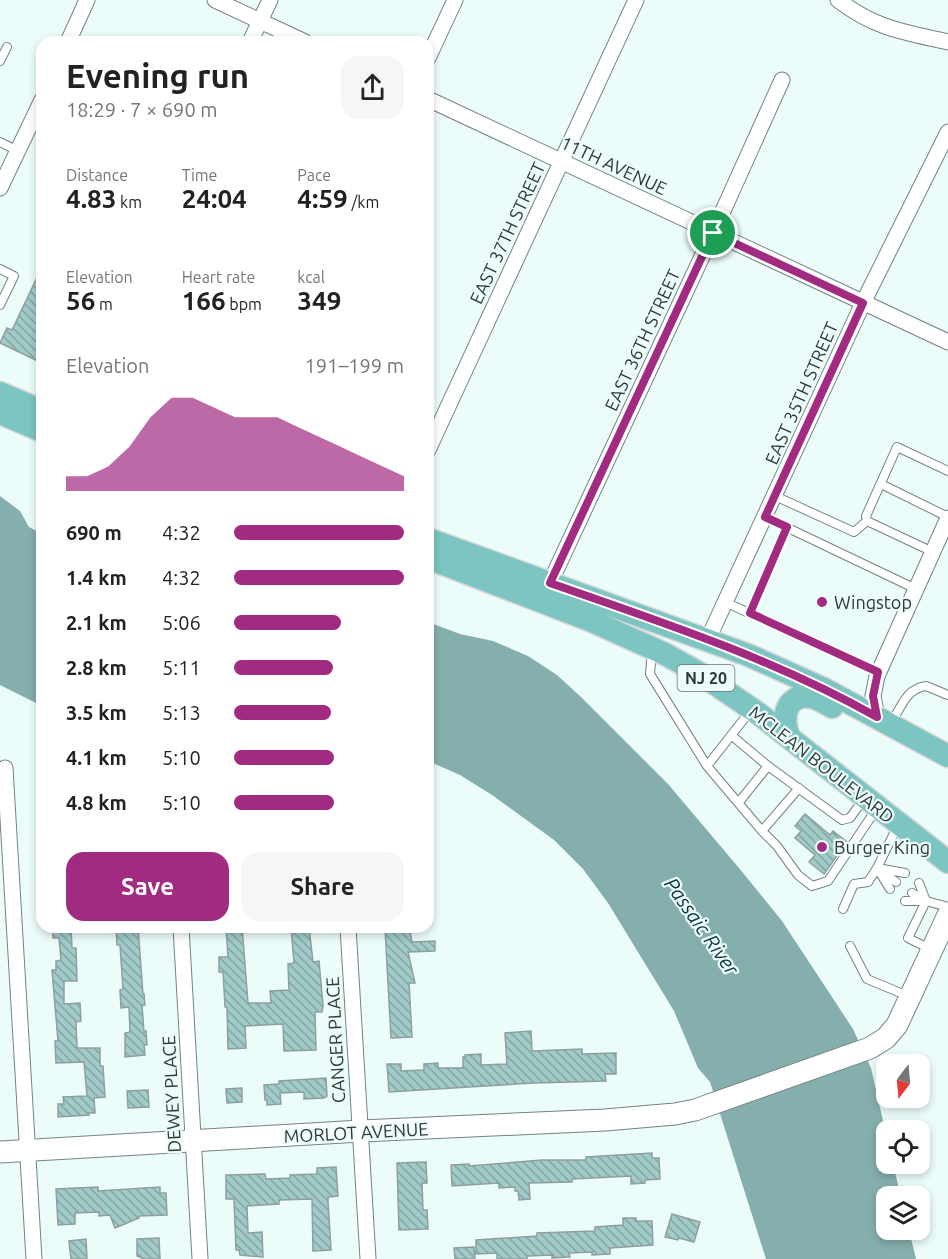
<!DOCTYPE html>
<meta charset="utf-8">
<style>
body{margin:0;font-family:Ubuntu,sans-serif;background:#f6f6f6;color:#222;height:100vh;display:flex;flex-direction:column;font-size:22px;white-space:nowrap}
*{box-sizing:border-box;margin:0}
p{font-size:20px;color:#767676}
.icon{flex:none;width:33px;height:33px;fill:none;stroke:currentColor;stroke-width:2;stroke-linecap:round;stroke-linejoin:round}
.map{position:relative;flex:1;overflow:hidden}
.panel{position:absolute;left:36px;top:36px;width:398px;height:897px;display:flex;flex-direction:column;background:#fff;border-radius:18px;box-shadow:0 3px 9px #0003}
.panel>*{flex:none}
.needle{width:39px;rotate:196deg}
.buttons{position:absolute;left:876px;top:1054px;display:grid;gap:12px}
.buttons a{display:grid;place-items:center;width:54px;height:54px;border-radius:12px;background:#fff;box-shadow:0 3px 9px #0003;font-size:30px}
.pin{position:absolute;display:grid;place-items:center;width:51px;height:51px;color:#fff;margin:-26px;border:3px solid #fff;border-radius:50%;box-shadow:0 2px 6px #0007}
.round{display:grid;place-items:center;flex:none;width:63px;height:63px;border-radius:18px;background:#f6f6f6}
.headline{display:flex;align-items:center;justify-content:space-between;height:102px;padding:0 30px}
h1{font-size:33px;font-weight:700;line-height:45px}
.stats{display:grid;grid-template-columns:repeat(3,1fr);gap:9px;height:102px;padding:6px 30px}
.stats div{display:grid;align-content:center}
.stats b{font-size:26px;font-weight:700}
.stats small{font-size:16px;font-weight:400}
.stats p{font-size:16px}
.chart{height:168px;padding:12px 30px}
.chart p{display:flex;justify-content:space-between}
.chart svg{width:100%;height:108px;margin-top:6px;fill:#a22b82;opacity:.7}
.button{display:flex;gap:12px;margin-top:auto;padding:12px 30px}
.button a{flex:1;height:69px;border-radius:18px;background:#a22b82;color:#fff;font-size:24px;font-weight:700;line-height:69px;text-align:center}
.button a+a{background:#f6f6f6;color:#222}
ul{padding:0 30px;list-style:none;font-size:20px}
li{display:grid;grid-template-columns:96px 72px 1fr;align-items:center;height:45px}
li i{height:15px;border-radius:8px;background:#a22b82}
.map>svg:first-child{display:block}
.water{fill:#85afad}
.building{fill:url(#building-back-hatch);stroke:#8f9f9e;stroke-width:1.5}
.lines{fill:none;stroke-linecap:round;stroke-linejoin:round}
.service-casing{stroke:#748382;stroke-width:10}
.minor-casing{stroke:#748382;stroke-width:17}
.secondary-casing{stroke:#748382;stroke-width:23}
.primary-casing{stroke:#d6d7d7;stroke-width:25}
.service{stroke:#fff;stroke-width:8}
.minor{stroke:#fff;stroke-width:15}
.secondary{stroke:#fff;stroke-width:21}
.primary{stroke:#7dc5c2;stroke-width:22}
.route-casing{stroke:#fff;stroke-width:12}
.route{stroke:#a22b82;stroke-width:8}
.poi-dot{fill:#a22b82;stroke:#ebfcfb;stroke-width:2}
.labels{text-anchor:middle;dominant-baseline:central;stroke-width:4.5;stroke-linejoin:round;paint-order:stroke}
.shield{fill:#ebfcfb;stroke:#697372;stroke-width:1.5}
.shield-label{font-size:16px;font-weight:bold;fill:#313837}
.street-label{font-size:18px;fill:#313837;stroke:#ebfcfb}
.poi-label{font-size:18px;fill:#313837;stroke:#ebfcfb;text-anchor:start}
.water-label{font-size:20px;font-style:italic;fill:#0c3634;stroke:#ebfcfb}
</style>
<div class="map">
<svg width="948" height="1259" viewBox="0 0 948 1259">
<defs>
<pattern id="building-back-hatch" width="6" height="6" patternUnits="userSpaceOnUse" patternTransform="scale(1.5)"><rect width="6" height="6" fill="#a0cbc8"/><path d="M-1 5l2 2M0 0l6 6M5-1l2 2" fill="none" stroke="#83a6a3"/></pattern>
</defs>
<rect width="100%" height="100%" fill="#ebfcfb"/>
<path class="water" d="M 0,496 L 20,511 L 29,527 L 42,534 L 42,706 L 0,685 Z
M 428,622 L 460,634 L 493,641 L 528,656 L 557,675 L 581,697 L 668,784 L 739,868 L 782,921 L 853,1029 L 871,1068 L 886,1134 L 886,1164 L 893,1164 L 901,1197 L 886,1197 L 886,1230 L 909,1230 L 916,1259 L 766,1259 L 710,1082 L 698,1068 L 674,1011 L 608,903 L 583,869 L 554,840 L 492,795 L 460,775 L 428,761 Z"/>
<path class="building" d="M 42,267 L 42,363 L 0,343 L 7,328 L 12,330 Z
M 805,814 L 830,835 L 833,831 L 847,842 L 824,874 L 809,862 L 815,855 L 795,838 L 801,831 L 795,826 Z
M 53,927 L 71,927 L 72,948 L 76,948 L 77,981 L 64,981 L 64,1004 L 80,1003 L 81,1021 L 76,1022 L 77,1048 L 100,1048 L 100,1066 L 103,1066 L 105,1097 L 94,1098 L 95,1113 L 88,1113 L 89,1115 L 58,1117 L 58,1104 L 64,1104 L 63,1097 L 87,1096 L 84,1062 L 56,1063 L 55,1041 L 58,1041 L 52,970 L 56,970 L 56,961 L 61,960 L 59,938 L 53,938 Z
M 116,927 L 138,927 L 143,994 L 144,994 L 145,1005 L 142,1005 L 144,1032 L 146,1031 L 147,1045 L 144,1045 L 145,1055 L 125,1057 L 125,1033 L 130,1032 L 129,1007 L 121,1008 L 120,990 L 123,989 L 120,945 L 117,945 Z
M 226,927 L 242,927 L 248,1003 L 271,1003 L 270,991 L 289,990 L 288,964 L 294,963 L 291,927 L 309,927 L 313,962 L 319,961 L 323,1006 L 322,1012 L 315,1012 L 316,1050 L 284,1051 L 283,1024 L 245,1026 L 246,1048 L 228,1049 L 227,1007 L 225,1007 L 223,972 L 219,972 L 219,957 L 228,957 Z
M 409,927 L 412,942 L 435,941 L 435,951 L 408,952 L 415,983 L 409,983 L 412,1037 L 391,1038 L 385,928 Z
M 531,1031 L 532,1051 L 582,1049 L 582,1054 L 616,1053 L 616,1074 L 605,1074 L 606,1081 L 534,1083 L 389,1092 L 387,1064 L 401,1064 L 401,1071 L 424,1070 L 424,1064 L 438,1063 L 438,1068 L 463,1068 L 463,1057 L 466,1057 L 465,1055 L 481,1054 L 481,1065 L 507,1064 L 505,1033 Z
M 326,1078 L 327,1096 L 324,1098 L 304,1099 L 304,1092 L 280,1093 L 281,1104 L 267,1105 L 267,1100 L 265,1100 L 264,1085 L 279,1084 L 279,1081 Z
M 242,1088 L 242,1102 L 227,1103 L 226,1089 Z
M 148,1090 L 149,1107 L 128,1108 L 127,1091 Z
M 652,1153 L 652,1158 L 659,1158 L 660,1179 L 645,1180 L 645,1183 L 631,1184 L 631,1176 L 572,1179 L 572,1182 L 529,1183 L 530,1199 L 519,1200 L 518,1191 L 515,1191 L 515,1187 L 499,1188 L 499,1183 L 452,1186 L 451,1165 L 469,1164 L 469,1166 L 542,1160 L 586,1160 L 586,1157 Z
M 426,1162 L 427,1183 L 422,1183 L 423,1210 L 427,1210 L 428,1229 L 399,1230 L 397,1163 Z
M 336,1167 L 338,1196 L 328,1197 L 328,1201 L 331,1250 L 313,1251 L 312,1199 L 279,1200 L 279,1204 L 247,1206 L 248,1233 L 262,1232 L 263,1257 L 240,1255 L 239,1250 L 236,1250 L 234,1199 L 226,1199 L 226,1175 L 265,1174 L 266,1179 L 290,1178 L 290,1175 L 317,1174 L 317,1168 Z
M 98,1187 L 98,1191 L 160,1187 L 160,1193 L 166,1193 L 167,1215 L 139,1216 L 139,1218 L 115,1228 L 110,1215 L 99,1216 L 99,1212 L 75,1213 L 75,1224 L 58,1225 L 56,1189 Z
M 672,1214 L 700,1222 L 694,1242 L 679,1238 L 678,1240 L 665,1237 Z
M 623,1218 L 636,1218 L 636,1221 L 652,1221 L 653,1245 L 610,1248 L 610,1254 L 592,1255 L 592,1252 L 569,1253 L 570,1257 L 552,1258 L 552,1255 L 527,1256 L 527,1259 L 497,1259 L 497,1253 L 476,1254 L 476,1240 L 537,1236 L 537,1233 L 595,1231 L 595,1227 L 623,1225 Z
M 159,1238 L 160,1259 L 144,1259 L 137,1256 L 137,1239 Z
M 86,1239 L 87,1259 L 71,1259 L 69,1241 Z
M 474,1247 L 475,1259 L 455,1259 L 454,1248 Z"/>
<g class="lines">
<g class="service-casing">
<path id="service" d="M 0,61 L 7,47
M 0,142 L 18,151
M 0,269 L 14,276 L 0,305
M 881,484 L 948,517
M 775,496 L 854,532 L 867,521
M 765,517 L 916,589
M 933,552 L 867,521 L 866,516 L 897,447 L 948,471
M 725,602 L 878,672
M 750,613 L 787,527
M 652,650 L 650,674 L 707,766
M 751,710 L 707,766 L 762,831 L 777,846 L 798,875 L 812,886 L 828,881 L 877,808
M 892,722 C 901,707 907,688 926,686 L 948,695
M 731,735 L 768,766 L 739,802
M 768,766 L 842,820 L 850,818 L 863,800
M 762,831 L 799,788
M 877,868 L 905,873
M 877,868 L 890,889
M 881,871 L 896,882
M 919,883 L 926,901 L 908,938 L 930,949
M 912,893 L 926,901 L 948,907
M 905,901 L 925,901
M 843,909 L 854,884 L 868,882 L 877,868 L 898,825
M 850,946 L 867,979 L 908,996"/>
</g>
<g class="minor-casing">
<path id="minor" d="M 215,0 L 305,42
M 838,0 C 876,29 904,32 948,42
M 68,42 L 87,0
M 250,42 L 270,0
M 428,58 L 455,0
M 428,99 L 948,342
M 0,188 L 42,100
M 428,450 L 636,0
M 550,583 L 713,233 L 782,80
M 708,639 L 863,303 L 948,132
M 877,717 L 873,696 L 877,676 L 948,518
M 5,768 L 34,1259
M 181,927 L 200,1259
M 348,927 L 368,1259"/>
</g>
<g class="secondary-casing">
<path id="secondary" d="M 0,1152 L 361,1131 L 605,1120 L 675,1114 L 695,1110 L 870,1048 L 886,1038 L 897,1025 L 948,915"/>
</g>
<g class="primary-casing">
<path id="primary" d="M 0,393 L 42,411
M 0,413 L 42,431
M 428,539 L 748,655 L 824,689 L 948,756
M 428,558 L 592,621 L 665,654 L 699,673 L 759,714 L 948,862
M 790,738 C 781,722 784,693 810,697 C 818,698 825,703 832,707"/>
</g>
<use href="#service" class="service"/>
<use href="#minor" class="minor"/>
<use href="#secondary" class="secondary"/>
<use href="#primary" class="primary"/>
</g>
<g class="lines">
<g class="route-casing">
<path id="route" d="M 713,233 L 863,303 L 765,517 L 787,527 L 750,613 L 878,672 L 873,696 L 877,717 C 774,659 662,622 550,583 Z"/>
</g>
<use href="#route" class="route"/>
</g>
<g class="poi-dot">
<circle cx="822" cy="602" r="6"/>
<circle cx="822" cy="847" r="6"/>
</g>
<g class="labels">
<rect class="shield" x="677.5" y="665" width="57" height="26" rx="4.5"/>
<g class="shield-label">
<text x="706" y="678">NJ 20</text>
</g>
<g class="street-label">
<text transform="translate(614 165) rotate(25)">11TH AVENUE</text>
<text transform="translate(507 233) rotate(-65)">EAST 37TH STREET</text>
<text transform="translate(642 340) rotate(-65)">EAST 36TH STREET</text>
<text transform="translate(801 393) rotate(-66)">EAST 35TH STREET</text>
<text transform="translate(822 764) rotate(38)">MCLEAN BOULEVARD</text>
<text transform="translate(335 1040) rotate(-93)">CANGER PLACE</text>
<text transform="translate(171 1094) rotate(-93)">DEWEY PLACE</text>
<text transform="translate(356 1132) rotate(-3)">MORLOT AVENUE</text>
</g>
<g class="poi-label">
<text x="834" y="602">Wingstop</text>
<text x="834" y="847">Burger King</text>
</g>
<g class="water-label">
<text transform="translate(702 926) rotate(55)">Passaic River</text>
</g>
</g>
</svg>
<div class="buttons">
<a><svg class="needle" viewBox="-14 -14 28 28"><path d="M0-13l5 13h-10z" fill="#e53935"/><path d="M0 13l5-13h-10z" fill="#767676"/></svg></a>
<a><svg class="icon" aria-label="locate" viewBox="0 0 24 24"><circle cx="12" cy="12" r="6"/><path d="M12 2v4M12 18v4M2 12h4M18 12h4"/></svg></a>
<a><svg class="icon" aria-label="layers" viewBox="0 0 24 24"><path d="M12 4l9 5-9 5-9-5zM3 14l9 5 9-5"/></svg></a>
</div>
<div class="pin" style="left:713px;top:233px;background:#1e9e55"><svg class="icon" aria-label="arrive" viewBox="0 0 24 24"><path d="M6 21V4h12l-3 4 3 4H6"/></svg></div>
<section class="panel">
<div class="headline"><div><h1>Evening run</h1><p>18:29 · 7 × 690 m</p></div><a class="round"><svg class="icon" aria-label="share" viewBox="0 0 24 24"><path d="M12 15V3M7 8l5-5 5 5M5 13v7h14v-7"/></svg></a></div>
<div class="stats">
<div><p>Distance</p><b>4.83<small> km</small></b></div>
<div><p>Time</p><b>24:04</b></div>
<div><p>Pace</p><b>4:59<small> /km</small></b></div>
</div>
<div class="stats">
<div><p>Elevation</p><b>56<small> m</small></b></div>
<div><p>Heart rate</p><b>166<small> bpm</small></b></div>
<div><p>kcal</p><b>349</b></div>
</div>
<div class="chart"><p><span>Elevation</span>191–199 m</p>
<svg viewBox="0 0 160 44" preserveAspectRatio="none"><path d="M0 44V38L10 38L20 34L30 26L40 14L50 6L60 6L70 10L80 14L90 14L100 14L110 18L120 22L130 26L140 30L150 34L160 38V44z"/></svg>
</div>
<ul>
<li><b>690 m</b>4:32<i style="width:100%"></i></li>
<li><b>1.4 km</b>4:32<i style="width:100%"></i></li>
<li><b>2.1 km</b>5:06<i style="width:63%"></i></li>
<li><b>2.8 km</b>5:11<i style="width:58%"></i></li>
<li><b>3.5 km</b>5:13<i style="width:57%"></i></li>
<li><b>4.1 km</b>5:10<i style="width:59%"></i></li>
<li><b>4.8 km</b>5:10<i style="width:59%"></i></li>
</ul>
<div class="button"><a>Save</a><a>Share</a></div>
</section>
</div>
